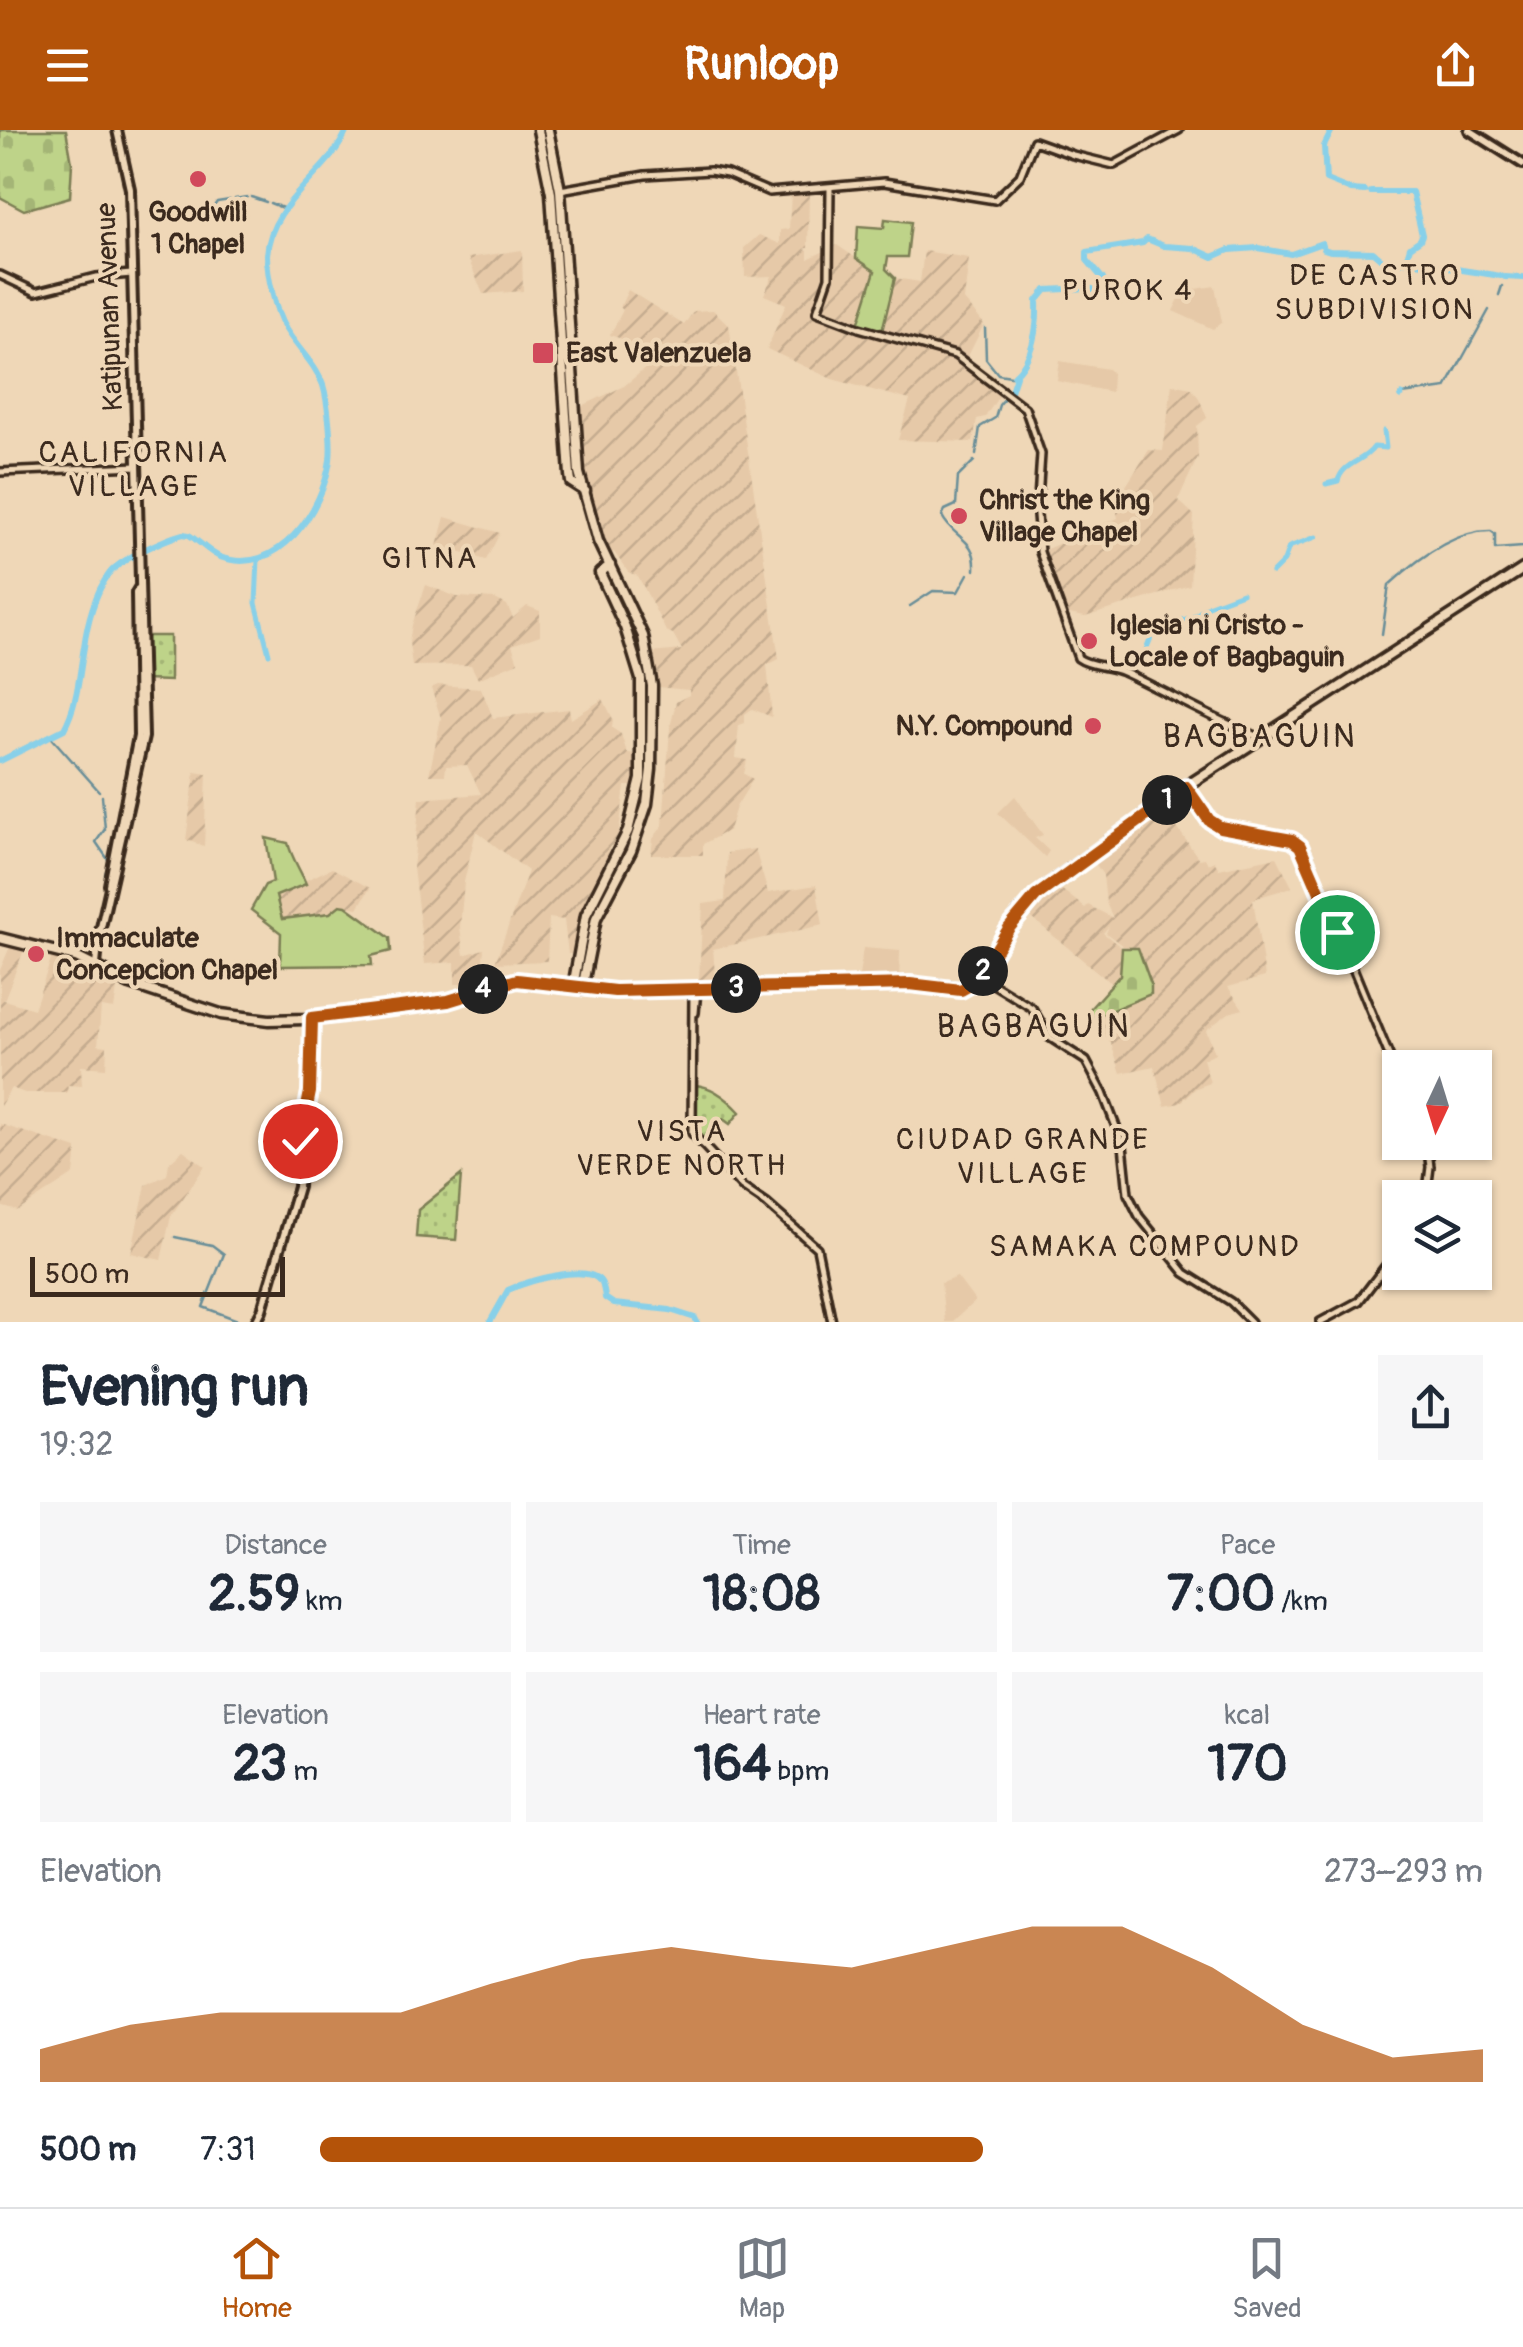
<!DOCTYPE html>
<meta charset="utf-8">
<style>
body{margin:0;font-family:Pangolin,sans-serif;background:#f6f6f7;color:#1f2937;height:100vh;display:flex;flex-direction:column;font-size:38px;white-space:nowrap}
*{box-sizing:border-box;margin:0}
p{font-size:32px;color:#747a83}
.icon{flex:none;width:55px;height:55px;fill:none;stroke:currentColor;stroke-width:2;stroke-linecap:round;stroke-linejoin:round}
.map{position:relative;height:1192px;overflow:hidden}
.details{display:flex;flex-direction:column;background:#fff;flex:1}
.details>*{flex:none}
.needle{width:65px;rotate:184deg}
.buttons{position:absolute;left:1382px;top:920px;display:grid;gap:20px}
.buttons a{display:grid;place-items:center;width:110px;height:110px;border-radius:0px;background:#fff;box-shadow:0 2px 8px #0004;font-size:50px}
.scale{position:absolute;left:30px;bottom:25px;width:255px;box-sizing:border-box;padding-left:10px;border:5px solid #3b2a1e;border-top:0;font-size:28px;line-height:35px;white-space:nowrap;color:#3b2a1e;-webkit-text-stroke:8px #efd7b7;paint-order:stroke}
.pin{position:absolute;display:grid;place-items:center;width:85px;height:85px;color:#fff;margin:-42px;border:5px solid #fff;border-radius:50%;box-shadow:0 2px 10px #0007}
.km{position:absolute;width:50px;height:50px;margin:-25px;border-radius:50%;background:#222;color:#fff;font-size:28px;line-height:50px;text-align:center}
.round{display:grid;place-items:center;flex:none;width:105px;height:105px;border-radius:0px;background:#f6f6f7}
.summary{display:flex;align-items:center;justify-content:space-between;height:170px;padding:0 40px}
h1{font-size:55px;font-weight:700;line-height:75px}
.figures{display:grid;grid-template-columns:repeat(3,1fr);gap:15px;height:170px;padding:10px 40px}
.figures div{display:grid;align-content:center;border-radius:0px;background:#f6f6f7;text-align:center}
.figures b{font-size:50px;font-weight:700}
.figures small{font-size:28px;font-weight:400}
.figures p{font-size:28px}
.chart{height:280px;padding:20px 40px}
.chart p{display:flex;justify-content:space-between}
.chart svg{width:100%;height:180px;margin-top:10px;fill:#b45309;opacity:.7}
ul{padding:0 40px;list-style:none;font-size:32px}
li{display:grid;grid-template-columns:160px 120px 1fr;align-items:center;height:75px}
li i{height:25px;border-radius:12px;background:#b45309}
header{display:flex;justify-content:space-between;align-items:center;height:130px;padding:0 40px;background:#b45309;color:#fff;font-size:45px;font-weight:700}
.tabs{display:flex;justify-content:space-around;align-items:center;height:140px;border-top:2px solid #e0e1e3;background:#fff;font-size:28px;color:#747a83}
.tabs a{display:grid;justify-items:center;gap:5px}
.tabs .selected{color:#b45309}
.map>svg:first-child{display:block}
.built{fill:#e6c9a8}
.industrial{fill:url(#industrial-furrows)}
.green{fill:#bed389;stroke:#7c7e54;stroke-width:2.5}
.cemetery{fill:url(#cemetery-stones);stroke:#7c7e54;stroke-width:2.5}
.park{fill:url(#park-dots);stroke:#7c7e54;stroke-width:2.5}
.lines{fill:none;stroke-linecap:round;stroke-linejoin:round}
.stream{stroke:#698e98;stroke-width:2.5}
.canal{stroke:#88d0e9;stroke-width:5}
.river{stroke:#88d0e9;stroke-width:6}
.tertiary-casing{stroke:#3b2a1e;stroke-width:12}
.secondary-casing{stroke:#3b2a1e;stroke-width:14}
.primary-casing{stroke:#3b2a1e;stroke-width:15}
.tertiary{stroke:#efd7b7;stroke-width:5}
.secondary{stroke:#efd7b7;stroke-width:6}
.primary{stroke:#efd7b7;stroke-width:8}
.route-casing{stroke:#fff;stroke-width:20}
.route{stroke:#b45309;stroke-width:12}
.poi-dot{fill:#d1495b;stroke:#efd7b7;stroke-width:4}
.labels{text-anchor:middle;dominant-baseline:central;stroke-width:8;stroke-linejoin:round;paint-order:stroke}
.poi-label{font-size:28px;font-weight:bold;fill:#3b2a1e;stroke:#efd7b7;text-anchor:start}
.street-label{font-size:28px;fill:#3b2a1e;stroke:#efd7b7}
.neighbourhood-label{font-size:30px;letter-spacing:2.5px;fill:#3b2a1e;stroke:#efd7b7}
.quarter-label{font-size:32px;letter-spacing:2.5px;fill:#3b2a1e;stroke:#efd7b7}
</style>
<header><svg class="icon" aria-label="menu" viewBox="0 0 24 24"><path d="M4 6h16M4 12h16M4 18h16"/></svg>Runloop<svg class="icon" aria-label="share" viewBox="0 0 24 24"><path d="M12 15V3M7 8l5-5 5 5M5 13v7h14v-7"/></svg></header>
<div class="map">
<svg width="1523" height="1192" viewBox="0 0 1523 1192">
<defs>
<pattern id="industrial-furrows" width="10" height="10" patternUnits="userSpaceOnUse" patternTransform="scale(2.5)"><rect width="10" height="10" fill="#e6c9a8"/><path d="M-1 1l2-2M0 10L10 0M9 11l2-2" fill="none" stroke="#c6ad90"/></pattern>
<pattern id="cemetery-stones" width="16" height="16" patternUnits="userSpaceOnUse" patternTransform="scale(2.5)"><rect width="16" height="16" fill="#bed389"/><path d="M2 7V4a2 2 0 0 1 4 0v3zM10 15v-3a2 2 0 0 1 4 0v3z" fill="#a4b576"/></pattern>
<pattern id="park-dots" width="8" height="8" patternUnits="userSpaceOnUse" patternTransform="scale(2.5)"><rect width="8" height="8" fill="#bed389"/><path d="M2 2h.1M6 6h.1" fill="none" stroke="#a4b576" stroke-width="1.8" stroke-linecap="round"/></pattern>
</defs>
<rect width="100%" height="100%" fill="#efd7b7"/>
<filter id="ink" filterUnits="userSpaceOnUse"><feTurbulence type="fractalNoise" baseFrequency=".01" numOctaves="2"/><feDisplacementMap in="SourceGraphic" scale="20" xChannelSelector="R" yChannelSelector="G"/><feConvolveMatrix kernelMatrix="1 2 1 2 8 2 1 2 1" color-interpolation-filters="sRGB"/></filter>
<g filter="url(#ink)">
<path class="built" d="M 1215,156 L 1222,192 L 1213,199 L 1173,181 L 1183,161 Z
M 1060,231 L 1108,239 L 1112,243 L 1111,262 L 1057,251 Z
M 1015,666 L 1043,705 L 1035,708 L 1049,721 L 1045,727 L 998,683 Z
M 863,818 L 900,821 L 899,852 L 867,852 L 866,846 L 859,846 Z
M 957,1147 L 975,1171 L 952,1192 L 945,1192 L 941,1153 Z"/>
<path class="industrial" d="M 791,62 L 809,62 L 808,118 L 804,119 L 808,120 L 808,129 L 837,115 L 875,141 L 858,194 L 882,200 L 895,148 L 920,152 L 924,121 L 969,128 L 964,170 L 984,194 L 967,228 L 1003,260 L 985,287 L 977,289 L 973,312 L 898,310 L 910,270 L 832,249 L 767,219 L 786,174 L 764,165 L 772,146 L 745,147 L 744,118 L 759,105 L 780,114 L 780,100 L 789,99 Z
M 522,120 L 523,161 L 483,164 L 468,128 Z
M 628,160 L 684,195 L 694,181 L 713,180 L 729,195 L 779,529 L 767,535 L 772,587 L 752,579 L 745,584 L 745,593 L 739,595 L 736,628 L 747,630 L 744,644 L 753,649 L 736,677 L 729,700 L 703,714 L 703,725 L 651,725 L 653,709 L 663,695 L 670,598 L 676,572 L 689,565 L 689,560 L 657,557 L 651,523 L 682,520 L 673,504 L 666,501 L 638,446 L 628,442 L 614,422 L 609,424 L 601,409 L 585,342 L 578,278 L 624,256 L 653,232 L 625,210 L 610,205 L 623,180 L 620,177 Z
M 1172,254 L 1191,258 L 1199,268 L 1207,288 L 1197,296 L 1198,327 L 1178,370 L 1194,385 L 1190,455 L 1085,487 L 1064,483 L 1042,421 L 1118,388 L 1115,373 L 1149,320 L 1163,321 Z
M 445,387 L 500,403 L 486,430 L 437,416 Z
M 426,455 L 457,467 L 495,469 L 507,475 L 513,488 L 527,476 L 540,481 L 540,505 L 512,515 L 518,532 L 478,549 L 471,535 L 412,536 L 409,512 L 412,495 Z
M 438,555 L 481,558 L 493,588 L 569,579 L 571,589 L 603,569 L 613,589 L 612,598 L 621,604 L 627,623 L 637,624 L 636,650 L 633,650 L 632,656 L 625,656 L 617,716 L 610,716 L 608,722 L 613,724 L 585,776 L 573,824 L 568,824 L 564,790 L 549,788 L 547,831 L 495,833 L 528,741 L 476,701 L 464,752 L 460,797 L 464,825 L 484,819 L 480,855 L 466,860 L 466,854 L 455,854 L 455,832 L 425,834 L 413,738 L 420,669 L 481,664 L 467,635 L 446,636 L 445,645 L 429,645 L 441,588 L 431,558 Z
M 195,642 L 207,644 L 204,716 L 186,710 Z
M 1162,676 L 1199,729 L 1205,728 L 1208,734 L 1214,731 L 1219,739 L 1277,727 L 1292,757 L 1253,769 L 1265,847 L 1228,857 L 1243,879 L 1229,883 L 1206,900 L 1215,923 L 1203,929 L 1210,953 L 1196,958 L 1180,973 L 1165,976 L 1154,936 L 1121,943 L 1111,913 L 1093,888 L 1151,864 L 1151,853 L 1138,818 L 1123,816 L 1106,803 L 1109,796 L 1103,803 L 1122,818 L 1120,845 L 1112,854 L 1027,784 L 1056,755 L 1085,778 L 1088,775 L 1113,788 L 1106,773 L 1103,745 L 1092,729 Z
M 755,719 L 768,763 L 816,755 L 823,795 L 713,819 L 716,857 L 702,856 L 699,849 L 703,774 L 725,771 L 727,723 Z
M 332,738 L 370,758 L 358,778 L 340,775 L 330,783 L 282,790 L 276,766 L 305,754 L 304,751 Z
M 12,812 L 26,815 L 4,870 L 34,879 L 53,824 L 90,837 L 118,852 L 114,879 L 101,877 L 98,915 L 107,916 L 106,938 L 81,936 L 82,956 L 68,955 L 67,963 L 25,963 L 11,958 L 0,976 L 0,840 Z
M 0,994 L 77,1019 L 74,1044 L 18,1081 L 0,1076 Z
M 183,1020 L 205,1036 L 171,1086 L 161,1130 L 131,1123 L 146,1055 L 167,1045 L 169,1033 Z"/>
<path class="green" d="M 885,89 L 911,92 L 907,127 L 888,127 L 886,139 L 895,148 L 882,201 L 858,195 L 875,141 L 856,128 L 858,96 L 884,98 Z
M 266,708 L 288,713 C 292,729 300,739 306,754 L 276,766 L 282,789 L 330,783 L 340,775 L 346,776 L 390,808 L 391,821 L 371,826 L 372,835 L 280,836 L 281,803 L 251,780 L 265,755 L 273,752 Z"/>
<path class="cemetery" d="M 0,0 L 66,0 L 72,33 L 70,67 L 24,80 L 0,67 Z
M 1122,818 L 1138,818 L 1151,854 L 1151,864 L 1093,888 L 1088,881 L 1120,845 Z"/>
<path class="park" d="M 144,506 L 170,506 L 170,551 L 145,550 Z
M 695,955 C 713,956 728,969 740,982 L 730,994 L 723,989 L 702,1011 L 693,995 Z
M 461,1045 L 456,1110 L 416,1107 L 418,1080 Z"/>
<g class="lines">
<path class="stream" d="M 251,67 L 266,72
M 235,69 L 247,67
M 270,73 L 285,79
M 173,86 L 191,77 L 207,86 L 217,72 L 230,70
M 1499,165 L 1502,156
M 985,198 L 986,229 L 998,244 L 1011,246
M 1402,264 L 1446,258 L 1489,180
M 976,325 L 980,297 L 995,288 L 999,275 L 1011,261
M 974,331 L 958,347 L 956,375 L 945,380 L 942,386 C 954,410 977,407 975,440
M 910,476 L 933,461 L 958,462 L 968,444
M 1382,504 L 1389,455 C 1415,431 1454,400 1491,401 L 1495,404 L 1495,419 L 1523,417
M 52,608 L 99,661
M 102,666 L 105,699 L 96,712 L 109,731 L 105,744
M 175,1107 L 212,1115 L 224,1124 L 203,1177 L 243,1192"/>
<path class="canal" d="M 1400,267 L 1402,264
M 1326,354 L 1338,351 C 1343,332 1364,332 1374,317 L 1386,318 L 1384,301
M 258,429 L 256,473 L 269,524
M 1272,443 L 1284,431 L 1289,417 L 1316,407
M 1116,535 L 1140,534 L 1156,496 L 1191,488 L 1210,475 L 1242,463"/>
<path class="river" d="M 1332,0 L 1324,16 L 1326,50 L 1351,60 L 1365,61
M 1371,62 L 1412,62 L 1422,105 L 1420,110 L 1410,117 L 1406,130
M 1404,131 L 1501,146
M 1505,147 L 1523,148
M 1014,246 C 1033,230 1038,196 1037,171 L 1046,160 L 1088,158 L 1103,162 L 1106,158 L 1103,149 L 1087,130 L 1087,122 L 1143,113 L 1147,109 L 1164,116 L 1193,118 L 1213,127 L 1229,120 L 1258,118 L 1291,124 L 1322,113 L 1324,119 L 1330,121 L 1373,122 L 1387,134 L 1399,133
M 1011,261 L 1016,246
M 0,631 L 64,599 C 78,573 79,545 84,517 C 87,494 95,462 109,444 C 120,429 165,409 183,404 L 189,405 C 199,411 208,422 220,427 C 278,448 323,380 330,330 C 332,313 328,271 323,255 C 315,233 296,217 285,198 C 275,181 267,145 267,125 C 270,71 328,46 347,0
M 490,1192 L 508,1160 C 526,1152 587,1132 601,1152 C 603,1154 605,1166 605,1168 L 614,1174 L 670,1180 L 695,1188 L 697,1192"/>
<g class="tertiary-casing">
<path id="tertiary" d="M 830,59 L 829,147 L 817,182 L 859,198 L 955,225 L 1025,278 L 1041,324 L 1037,385 L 1040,422 L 1078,528 C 1090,537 1109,535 1123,542 C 1169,563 1211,589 1259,607
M 560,60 L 645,45 L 710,41 L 727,44 L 769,62 L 884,52 L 995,70 L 1020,46 L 1034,11 L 1073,25 L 1114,35 L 1179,0
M 0,145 L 36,162 L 96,147 L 132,144
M 0,342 L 137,336
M 1186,657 C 1193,668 1200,682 1210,691 C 1235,713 1279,696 1304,719 L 1400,952
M 980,846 L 1032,878 L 1049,907 L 1086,931 L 1103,963 L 1123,1015 L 1128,1064 L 1139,1086 L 1185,1143 L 1231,1172 L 1251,1192
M 693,859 L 692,1003 L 742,1057 L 767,1074 L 817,1118 L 832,1192
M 695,883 L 697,859
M 1426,1068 L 1430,1037 L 1427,1012
M 1320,1192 L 1359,1171 L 1400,1117"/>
</g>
<g class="secondary-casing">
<path id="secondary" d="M 1469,0 L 1523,34
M 109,755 L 138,606 L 136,463 L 139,458
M 96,835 L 99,806 L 144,607 L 130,59 L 117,0
M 256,1192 L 262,1180 L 298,1057 L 300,1014 L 310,961 L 311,888"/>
</g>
<g class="primary-casing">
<path id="primary" d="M 538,0 L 551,63 L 570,345 L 571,352 L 585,361
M 548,0 L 560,60 L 579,343 L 598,411 L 643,506 L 652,556 L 651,639 L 647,674 L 631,721 L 596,788 L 582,859
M 0,808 L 76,827 L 130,854 L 221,884 L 269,890 L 305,889 L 448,871 L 517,850 L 618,861 L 910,854 L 961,859 L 977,851 L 1019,783 L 1054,751 L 1188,655 L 1523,439
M 573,857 L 586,785 L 628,701 L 641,649 L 641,549 L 625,497 L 600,443 L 610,435"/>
</g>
<use href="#tertiary" class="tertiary"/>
<use href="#secondary" class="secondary"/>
<use href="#primary" class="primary"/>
</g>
</g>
<g class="lines" filter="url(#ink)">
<g class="route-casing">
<path id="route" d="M 300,1011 L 310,962 L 312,888 L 448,871 L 517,850 L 615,861 L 910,854 L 961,860 L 977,851 L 1009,798 L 1036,766 L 1186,657 L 1209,690 L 1220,697 L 1292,710 L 1300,716 L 1337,802"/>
</g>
<use href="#route" class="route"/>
</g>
<g class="poi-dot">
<circle cx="198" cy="49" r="10"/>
<rect x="531" y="211" width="24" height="24" rx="5"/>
<circle cx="959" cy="386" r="10"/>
<circle cx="1089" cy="511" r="10"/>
<circle cx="1093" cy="596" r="10"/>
<circle cx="36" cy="824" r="10"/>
</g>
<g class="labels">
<g class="poi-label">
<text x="198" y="82" text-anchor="middle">Goodwill<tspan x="198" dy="32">1 Chapel</tspan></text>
<text x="566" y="223">East Valenzuela</text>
<text x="979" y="370">Christ the King<tspan x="979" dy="32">Village Chapel</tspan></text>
<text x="1109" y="495">Iglesia ni Cristo -<tspan x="1109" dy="32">Locale of Bagbaguin</tspan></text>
<text x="1073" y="596" text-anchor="end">N.Y. Compound</text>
<text x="56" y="808">Immaculate<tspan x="56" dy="32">Concepcion Chapel</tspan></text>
</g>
<g class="street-label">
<text transform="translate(110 177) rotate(-92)">Katipunan Avenue</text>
</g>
<g class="neighbourhood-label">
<text x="1375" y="145">DE CASTRO<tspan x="1375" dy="34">SUBDIVISION</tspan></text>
<text x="1128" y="160">PUROK 4</text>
<text x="134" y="322">CALIFORNIA<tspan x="134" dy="34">VILLAGE</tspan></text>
<text x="430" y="428">GITNA</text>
<text x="682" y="1001">VISTA<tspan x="682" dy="34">VERDE NORTH</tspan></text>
<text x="1023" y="1009">CIUDAD GRANDE<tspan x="1023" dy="34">VILLAGE</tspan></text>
<text x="1145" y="1116">SAMAKA COMPOUND</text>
</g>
<g class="quarter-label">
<text x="1260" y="607">BAGBAGUIN</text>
<text x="1034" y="897">BAGBAGUIN</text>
</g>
</g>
</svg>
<div class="buttons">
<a><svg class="needle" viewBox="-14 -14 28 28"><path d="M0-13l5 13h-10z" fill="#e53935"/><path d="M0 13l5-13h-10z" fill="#747a83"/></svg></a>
<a><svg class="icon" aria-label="layers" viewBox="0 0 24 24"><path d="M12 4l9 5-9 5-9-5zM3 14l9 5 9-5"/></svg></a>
</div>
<div class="scale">500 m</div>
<div class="pin" style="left:1337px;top:802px;background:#1e9e55"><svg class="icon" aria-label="arrive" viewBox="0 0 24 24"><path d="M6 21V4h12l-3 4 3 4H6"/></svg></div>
<div class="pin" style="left:300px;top:1011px;background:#d93025"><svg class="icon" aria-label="check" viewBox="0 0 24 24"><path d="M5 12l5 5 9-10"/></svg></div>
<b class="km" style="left:1167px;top:670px">1</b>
<b class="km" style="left:983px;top:841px">2</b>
<b class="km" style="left:736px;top:858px">3</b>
<b class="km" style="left:483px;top:859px">4</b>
</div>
<section class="details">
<div class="summary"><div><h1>Evening run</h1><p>19:32</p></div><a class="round"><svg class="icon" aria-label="share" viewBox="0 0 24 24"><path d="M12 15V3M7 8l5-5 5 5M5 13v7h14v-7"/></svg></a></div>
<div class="figures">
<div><p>Distance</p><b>2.59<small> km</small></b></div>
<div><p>Time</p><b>18:08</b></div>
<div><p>Pace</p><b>7:00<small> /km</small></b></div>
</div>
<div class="figures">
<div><p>Elevation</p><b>23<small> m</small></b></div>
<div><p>Heart rate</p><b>164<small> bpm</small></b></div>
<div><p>kcal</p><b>170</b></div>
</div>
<div class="chart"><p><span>Elevation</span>273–293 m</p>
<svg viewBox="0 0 160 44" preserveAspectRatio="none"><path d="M0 44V36L10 30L20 27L30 27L40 27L50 20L60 14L70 11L80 14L90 16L100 11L110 6L120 6L130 16L140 30L150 38L160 36V44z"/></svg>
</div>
<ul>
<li><b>500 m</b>7:31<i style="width:57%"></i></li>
</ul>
</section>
<nav class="tabs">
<a class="selected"><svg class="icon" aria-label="home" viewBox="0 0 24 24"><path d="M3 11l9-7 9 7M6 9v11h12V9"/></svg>Home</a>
<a><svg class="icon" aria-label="map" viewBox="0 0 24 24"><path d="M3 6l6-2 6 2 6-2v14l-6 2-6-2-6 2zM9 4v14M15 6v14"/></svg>Map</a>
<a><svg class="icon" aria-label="saved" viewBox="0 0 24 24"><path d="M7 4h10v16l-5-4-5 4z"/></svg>Saved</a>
</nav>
